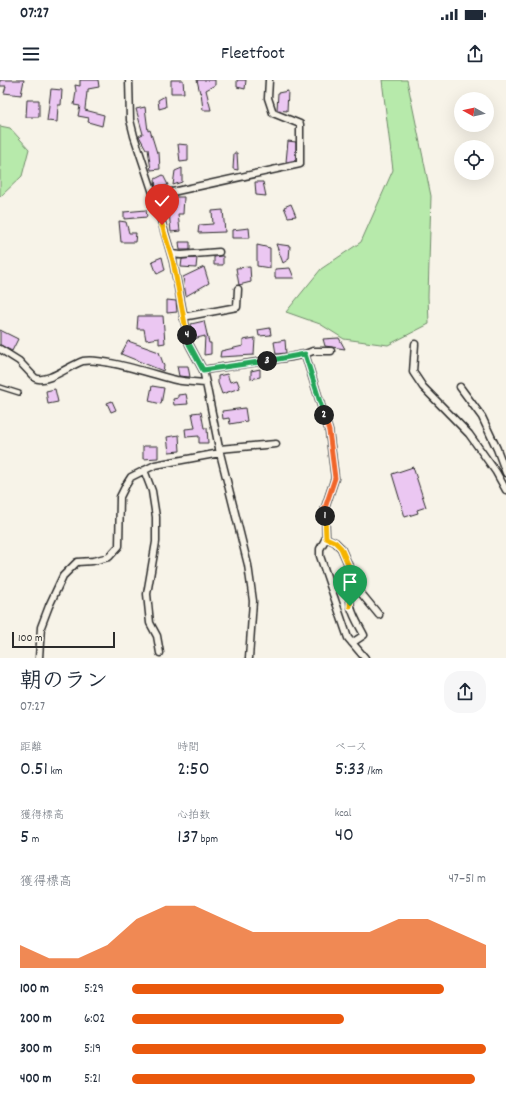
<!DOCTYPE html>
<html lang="ja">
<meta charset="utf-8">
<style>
body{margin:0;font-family:Dekko,"Klee One",sans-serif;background:#f6f6f7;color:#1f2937;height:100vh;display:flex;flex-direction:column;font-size:15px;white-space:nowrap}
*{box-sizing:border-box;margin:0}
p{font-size:13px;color:#747a83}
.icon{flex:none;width:22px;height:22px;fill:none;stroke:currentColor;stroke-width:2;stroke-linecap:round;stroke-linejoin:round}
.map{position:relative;height:578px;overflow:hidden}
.details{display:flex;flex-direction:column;background:#fff;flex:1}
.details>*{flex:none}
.needle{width:26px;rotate:278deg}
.tools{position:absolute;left:454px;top:12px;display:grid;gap:8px}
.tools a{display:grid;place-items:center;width:40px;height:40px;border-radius:50%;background:#fff;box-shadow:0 4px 16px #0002;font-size:20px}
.scale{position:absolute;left:12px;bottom:10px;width:103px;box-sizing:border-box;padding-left:4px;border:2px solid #2b2b2b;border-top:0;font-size:11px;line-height:14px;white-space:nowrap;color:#2b2b2b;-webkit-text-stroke:3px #f7f3e8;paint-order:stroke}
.pin{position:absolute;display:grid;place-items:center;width:34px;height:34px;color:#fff;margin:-41px -17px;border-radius:50% 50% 50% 0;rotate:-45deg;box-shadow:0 0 4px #0007}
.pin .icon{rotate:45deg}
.km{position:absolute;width:20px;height:20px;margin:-10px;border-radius:50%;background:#222;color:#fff;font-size:11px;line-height:20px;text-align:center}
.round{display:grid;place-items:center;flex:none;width:42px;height:42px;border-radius:16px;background:#f6f6f7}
.head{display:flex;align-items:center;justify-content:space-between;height:68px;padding:0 20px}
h1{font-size:22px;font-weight:600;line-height:30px}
.metrics{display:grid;grid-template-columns:repeat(3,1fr);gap:6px;height:68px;padding:4px 20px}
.metrics div{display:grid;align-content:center}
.metrics b{font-size:20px;font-weight:600}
.metrics small{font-size:11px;font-weight:400}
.metrics p{font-size:11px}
.chart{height:112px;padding:8px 20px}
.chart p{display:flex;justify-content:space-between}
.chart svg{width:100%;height:72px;margin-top:4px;fill:#ea580c;opacity:.7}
ul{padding:0 20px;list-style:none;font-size:13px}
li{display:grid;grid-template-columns:64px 48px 1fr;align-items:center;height:30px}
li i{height:10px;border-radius:5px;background:#ea580c}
.status{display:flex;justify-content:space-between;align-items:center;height:28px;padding:0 20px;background:#fff;direction:ltr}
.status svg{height:11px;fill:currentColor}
header{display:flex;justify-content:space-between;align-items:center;height:52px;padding:0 20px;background:#fff;font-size:18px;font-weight:600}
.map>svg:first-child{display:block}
.green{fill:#b7eaab;stroke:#718a6b}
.building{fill:#ebc7f2;stroke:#2b2b2b}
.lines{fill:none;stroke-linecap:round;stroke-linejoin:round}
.service-casing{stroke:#2b2b2b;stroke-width:6}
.minor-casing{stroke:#2b2b2b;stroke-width:9}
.service{stroke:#f7f3e8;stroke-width:3}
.minor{stroke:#f7f3e8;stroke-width:6}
.split-1-casing{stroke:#fff;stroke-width:8}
.split-2-casing{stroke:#fff;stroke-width:8}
.split-3-casing{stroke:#fff;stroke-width:8}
.split-4-casing{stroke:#fff;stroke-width:8}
.split-5-casing{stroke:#fff;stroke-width:8}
.split-1{stroke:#f5b400;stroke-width:5}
.split-2{stroke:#f0652b;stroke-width:5}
.split-3{stroke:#22a559;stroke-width:5}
.split-4{stroke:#22a559;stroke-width:5}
.split-5{stroke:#f5b400;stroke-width:5}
</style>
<div class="status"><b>07:27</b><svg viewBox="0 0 49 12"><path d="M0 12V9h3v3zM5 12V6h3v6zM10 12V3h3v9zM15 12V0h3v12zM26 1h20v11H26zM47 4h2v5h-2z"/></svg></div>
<header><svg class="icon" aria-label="menu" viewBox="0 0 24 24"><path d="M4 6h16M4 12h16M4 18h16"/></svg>Fleetfoot<svg class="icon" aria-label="share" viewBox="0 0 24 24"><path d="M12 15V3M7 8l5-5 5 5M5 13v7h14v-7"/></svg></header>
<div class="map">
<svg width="506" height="578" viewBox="0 0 506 578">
<rect width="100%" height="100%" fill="#f7f3e8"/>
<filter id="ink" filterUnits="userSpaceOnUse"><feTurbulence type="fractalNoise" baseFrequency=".025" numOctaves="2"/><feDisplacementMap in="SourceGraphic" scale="8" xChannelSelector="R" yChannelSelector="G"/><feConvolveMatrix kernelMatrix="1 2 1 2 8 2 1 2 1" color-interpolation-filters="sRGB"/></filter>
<g filter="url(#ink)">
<path class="green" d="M 382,0 L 407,0 L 431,116 L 428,216 L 429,244 L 388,265 L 344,259 L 320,244 L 286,232 L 321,189 L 361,162 L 393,90 Z
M 0,46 L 10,48 L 29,69 L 22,96 L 0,117 Z"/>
<path class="building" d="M 0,0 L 24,0 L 21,15 L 4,13 L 6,6 L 0,6 Z
M 80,0 L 98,0 L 99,7 L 88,9 L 88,12 L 87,12 L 85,29 L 85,30 L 104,35 L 102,46 L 88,42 L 89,38 L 78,36 L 80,26 L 74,25 L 76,11 L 75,5 L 80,6 Z
M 171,0 L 183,0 L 184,13 L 171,13 Z
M 197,0 L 215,0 L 215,5 L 206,10 L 211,30 L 203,30 L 201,12 L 200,13 Z
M 237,0 L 246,0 L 245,9 L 237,7 Z
M 51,9 L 62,10 L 61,25 L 58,25 L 57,42 L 47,41 Z
M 288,11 L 287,31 L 277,30 L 278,13 Z
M 165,16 L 166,27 L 159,29 L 158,20 Z
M 27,20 L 39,20 L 39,37 L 26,37 Z
M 145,27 L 148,51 L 150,50 L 157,73 L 159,73 L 160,89 L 151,90 L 148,69 L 146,69 L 139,56 L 143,54 L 136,29 Z
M 288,61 L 296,62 L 296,80 L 286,82 Z
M 178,64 L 188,65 L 188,81 L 180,82 Z
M 234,73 L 237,73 L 238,90 L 233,89 Z
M 182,88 L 182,102 L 173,105 L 175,91 Z
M 163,95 L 168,105 L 156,109 L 155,99 Z
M 255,102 L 263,102 L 266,116 L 256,115 Z
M 173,117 L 184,117 L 183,134 L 178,134 L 180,151 L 171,152 L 169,132 L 164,133 L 160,120 L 174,121 Z
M 291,124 L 296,136 L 288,137 L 284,127 Z
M 146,130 L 147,137 L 124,139 L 124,132 Z
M 223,130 L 225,152 L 198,153 L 199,145 L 213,144 L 212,131 Z
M 119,141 L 126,142 L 129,153 L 136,153 L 135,162 L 121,162 Z
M 249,148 L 250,158 L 232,158 L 232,150 Z
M 179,162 L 190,162 L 190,170 L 180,170 Z
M 276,164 L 290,166 L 289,179 L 283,183 Z
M 257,165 L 270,168 L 270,188 L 257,186 Z
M 221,176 L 223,176 L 223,185 L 214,185 L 214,177 Z
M 162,177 L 165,190 L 157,194 L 152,181 Z
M 197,178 L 196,188 L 181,187 L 182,179 Z
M 204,187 L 209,203 L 186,216 L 183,197 Z
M 250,187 L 251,202 L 239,205 L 236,188 Z
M 290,188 L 294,198 L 275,198 L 275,189 Z
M 167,220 L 176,221 L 177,232 L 167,233 Z
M 138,236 L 163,236 L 165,263 L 159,264 L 159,258 L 146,260 L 144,249 L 137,249 Z
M 204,241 L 209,263 L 211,263 L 211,274 L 204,275 L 205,256 L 193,259 L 191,244 Z
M 270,248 L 271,255 L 259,256 L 258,250 Z
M 0,250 L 18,259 L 12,271 L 0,265 Z
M 255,258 L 254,275 L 220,277 L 221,271 L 243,266 L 243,260 Z
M 339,258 L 345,269 L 325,266 L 323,259 Z
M 285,260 L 286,273 L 276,274 L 274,262 Z
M 128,261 L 159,272 L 164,286 L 163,291 L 121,274 Z
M 177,286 L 188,286 L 190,297 L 179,296 Z
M 260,289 L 260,297 L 251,299 L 251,291 Z
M 227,294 L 230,302 L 237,300 L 240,308 L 222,314 L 218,303 L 218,296 Z
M 152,306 L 164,308 L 161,324 L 149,321 Z
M 55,309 L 58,322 L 48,324 L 46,311 Z
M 186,314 L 188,324 L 174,325 L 173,319 L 178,318 L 178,315 Z
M 112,321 L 116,330 L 111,332 L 107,323 Z
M 245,328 L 247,341 L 230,344 L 229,338 L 223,339 L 222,331 Z
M 201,332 L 204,348 L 207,348 L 208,363 L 199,363 L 199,356 L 186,357 L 185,349 L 195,348 L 192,333 Z
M 179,355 L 180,371 L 169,372 L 167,357 Z
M 143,366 L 158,366 L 158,378 L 143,379 Z
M 413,387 L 426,427 L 417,430 L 418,433 L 405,437 L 392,394 Z"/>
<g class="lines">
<g class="service-casing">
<path id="service" d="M 0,307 L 19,313"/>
</g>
<g class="minor-casing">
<path id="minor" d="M 129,0 L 130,40 L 134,56 L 154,116 L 173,181 L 189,264 L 203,290 L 206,303 L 220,373 L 248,485 L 253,521 L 249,578
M 154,116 L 300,84 L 300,44 L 273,33 L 268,18 L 269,0
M 171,174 L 181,175 L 219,172
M 183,237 L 237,227 L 238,209
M 415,264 L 413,292 L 423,307 L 469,354 L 496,392 L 506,410
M 0,269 L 19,281 L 35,298 C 47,304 70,285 83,281 C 102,277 155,295 176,300 C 186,302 196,302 206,303
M 305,274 L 313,271 L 331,271
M 203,290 L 291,277 L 305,274 L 329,351 L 335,398 L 325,428 L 326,458 L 320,469 L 320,476 L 348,558 L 365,578
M 460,307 L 482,337 L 497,369 L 506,393
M 219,369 L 276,364
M 144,390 L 152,411 L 156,437 L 156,462 L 147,514 L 150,543 L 157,556 L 160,573
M 326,458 L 335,462 L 341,468 L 351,491 L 352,500 L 356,507 C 342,521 357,541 364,555 L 352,563
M 356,507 L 379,535
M 39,578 L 41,547 L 49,526 L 63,496 L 77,482 L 93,481 L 109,477 L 119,466 L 120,417 L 126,405 L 131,397 L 155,385 L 220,373"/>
</g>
<use href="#service" class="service"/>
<use href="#minor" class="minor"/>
</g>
</g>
<g class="lines" filter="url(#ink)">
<g class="split-1-casing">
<path id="split-1" d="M 325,436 L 326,458 L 335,462 L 341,468 L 351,491 L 352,500 L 356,506 L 351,511 L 350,526"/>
</g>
<g class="split-2-casing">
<path id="split-2" d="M 324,335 L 329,351 L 335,398 L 325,428 L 325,436"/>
</g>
<g class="split-3-casing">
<path id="split-3" d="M 267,281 L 305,274 L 324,335"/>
</g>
<g class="split-4-casing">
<path id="split-4" d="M 187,255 L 189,264 L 203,290 L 267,281"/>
</g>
<g class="split-5-casing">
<path id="split-5" d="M 162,145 L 173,181 L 187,255"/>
</g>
<use href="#split-1" class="split-1"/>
<use href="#split-2" class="split-2"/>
<use href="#split-3" class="split-3"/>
<use href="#split-4" class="split-4"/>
<use href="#split-5" class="split-5"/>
</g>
</svg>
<div class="tools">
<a><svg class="needle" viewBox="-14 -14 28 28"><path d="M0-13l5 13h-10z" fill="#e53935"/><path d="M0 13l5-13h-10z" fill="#747a83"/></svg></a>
<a><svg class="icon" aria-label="locate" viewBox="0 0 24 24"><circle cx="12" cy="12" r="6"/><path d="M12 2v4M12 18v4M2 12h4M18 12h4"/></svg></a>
</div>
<div class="scale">100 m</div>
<div class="pin" style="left:350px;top:526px;background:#1e9e55"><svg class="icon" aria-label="arrive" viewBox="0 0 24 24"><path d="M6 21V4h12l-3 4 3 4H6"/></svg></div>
<div class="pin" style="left:162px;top:145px;background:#d93025"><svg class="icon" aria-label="check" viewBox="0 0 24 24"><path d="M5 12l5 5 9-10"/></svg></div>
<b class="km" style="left:325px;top:436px">1</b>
<b class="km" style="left:324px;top:335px">2</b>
<b class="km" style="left:267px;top:281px">3</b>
<b class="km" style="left:187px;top:255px">4</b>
</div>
<section class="details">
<div class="head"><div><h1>朝のラン</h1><p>07:27</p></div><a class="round"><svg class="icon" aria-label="share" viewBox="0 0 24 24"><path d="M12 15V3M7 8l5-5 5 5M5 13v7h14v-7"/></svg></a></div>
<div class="metrics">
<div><p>距離</p><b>0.51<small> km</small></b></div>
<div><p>時間</p><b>2:50</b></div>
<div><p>ペース</p><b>5:33<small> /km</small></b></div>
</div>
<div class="metrics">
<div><p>獲得標高</p><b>5<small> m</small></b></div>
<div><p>心拍数</p><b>137<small> bpm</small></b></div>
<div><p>kcal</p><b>40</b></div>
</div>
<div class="chart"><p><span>獲得標高</span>47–51 m</p>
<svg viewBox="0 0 160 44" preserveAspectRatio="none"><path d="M0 44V30L10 38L20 38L30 30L40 14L50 6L60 6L70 14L80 22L90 22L100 22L110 22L120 22L130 14L140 14L150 22L160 30V44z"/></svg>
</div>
<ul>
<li><b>100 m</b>5:29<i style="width:88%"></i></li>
<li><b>200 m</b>6:02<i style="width:60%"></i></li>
<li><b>300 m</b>5:19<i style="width:100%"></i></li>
<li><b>400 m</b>5:21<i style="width:97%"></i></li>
</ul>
</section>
